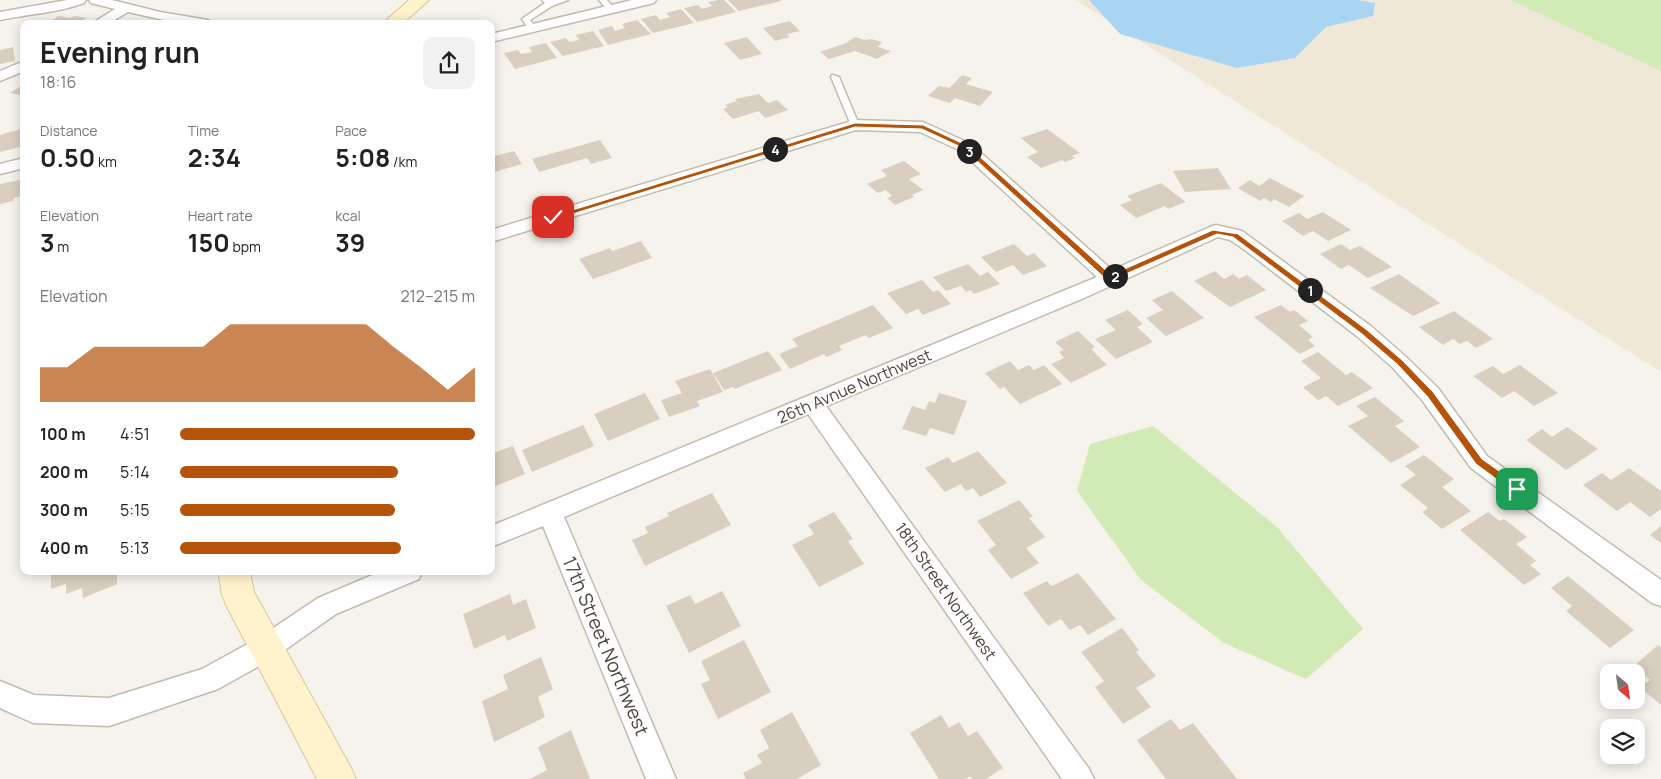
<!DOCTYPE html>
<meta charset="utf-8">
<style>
body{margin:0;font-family:Manrope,sans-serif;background:#f2f2f2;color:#222;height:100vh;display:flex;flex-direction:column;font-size:19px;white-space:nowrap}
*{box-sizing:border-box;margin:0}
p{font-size:16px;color:#767676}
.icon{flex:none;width:28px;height:28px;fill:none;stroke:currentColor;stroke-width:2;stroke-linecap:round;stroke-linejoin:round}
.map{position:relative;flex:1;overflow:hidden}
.sheet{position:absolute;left:20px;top:20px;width:475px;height:555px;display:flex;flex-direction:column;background:#fff;border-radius:10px;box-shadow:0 2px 12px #0003}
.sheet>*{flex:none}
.needle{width:32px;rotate:151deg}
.controls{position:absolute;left:1600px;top:664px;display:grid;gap:10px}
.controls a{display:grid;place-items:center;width:45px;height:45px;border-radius:10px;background:#fff;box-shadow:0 2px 12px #0003;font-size:25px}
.pin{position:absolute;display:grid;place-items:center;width:42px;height:42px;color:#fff;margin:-21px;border-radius:10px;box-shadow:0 2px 8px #0006}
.km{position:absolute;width:25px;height:25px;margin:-12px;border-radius:50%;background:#222;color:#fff;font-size:14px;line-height:25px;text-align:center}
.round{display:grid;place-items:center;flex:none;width:52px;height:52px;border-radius:10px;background:#f2f2f2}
.summary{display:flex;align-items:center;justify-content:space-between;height:85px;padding:0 20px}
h1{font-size:28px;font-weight:700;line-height:38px}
.metrics{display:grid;grid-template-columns:repeat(3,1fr);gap:8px;height:85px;padding:5px 20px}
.metrics div{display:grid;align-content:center}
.metrics b{font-size:25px;font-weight:700}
.metrics small{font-size:14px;font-weight:400}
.metrics p{font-size:14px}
.chart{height:140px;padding:10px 20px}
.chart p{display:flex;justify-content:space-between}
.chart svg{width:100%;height:90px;margin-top:5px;fill:#b45309;opacity:.7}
ul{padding:0 20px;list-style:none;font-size:16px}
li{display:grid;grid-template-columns:80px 60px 1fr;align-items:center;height:38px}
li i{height:12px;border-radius:6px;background:#b45309}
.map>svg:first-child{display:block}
.education{fill:#efe8d6}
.green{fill:#d2eab5}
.water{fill:#a9d4f2}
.building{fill:#d8cfc1}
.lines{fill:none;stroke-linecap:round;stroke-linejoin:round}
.lane-casing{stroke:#c2bbae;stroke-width:3}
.street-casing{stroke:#c2bbae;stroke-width:3}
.secondary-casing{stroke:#d6c79b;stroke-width:2}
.lane{fill:#fff;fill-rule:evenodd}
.street{fill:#fff;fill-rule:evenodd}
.secondary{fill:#fff3cd;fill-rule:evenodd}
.route{fill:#b45309;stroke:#fff}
.labels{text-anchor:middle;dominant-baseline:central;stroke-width:4;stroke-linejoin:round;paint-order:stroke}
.street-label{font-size:16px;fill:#4b4439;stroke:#fff}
.near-street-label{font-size:19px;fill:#4b4439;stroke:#fff}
</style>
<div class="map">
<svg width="1661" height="779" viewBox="0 0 1661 779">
<rect width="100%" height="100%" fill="#f6f3ec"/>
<path class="education" d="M 1076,0 L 1661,0 L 1661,372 Z"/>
<path class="green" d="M 1511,0 L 1661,0 L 1661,71 Z
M 1153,426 L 1277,527 L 1363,629 L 1306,679 L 1224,643 L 1141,580 L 1077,491 L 1090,444 Z"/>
<path class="water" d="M 1089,0 L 1357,0 L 1375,3 L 1373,16 L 1326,27 L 1295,58 L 1237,68 L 1120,34 Z"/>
<path class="building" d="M 718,0 L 724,0 L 736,12 L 697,22 L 684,8 L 698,5 L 702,9 L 712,6 L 708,2 Z
M 728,0 L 781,0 L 781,1 L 739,11 Z
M 681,9 L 694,23 L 653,33 L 641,19 L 656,15 L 660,20 L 670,17 L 666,13 Z
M 59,16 L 70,18 L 75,16 L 87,18 L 76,24 L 45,24 Z
M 637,20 L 651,34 L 608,45 L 598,30 L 612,26 L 615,31 L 625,28 L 622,24 Z
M 790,21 L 800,31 L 787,34 L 790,37 L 775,41 L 763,28 Z
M 593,31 L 604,46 L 563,56 L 550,42 L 566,38 L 569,42 L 579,40 L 576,35 Z
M 747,37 L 762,54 L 740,60 L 724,43 Z
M 855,37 L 865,40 L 871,39 L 882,42 L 878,47 L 891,51 L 877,59 L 855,51 L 829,59 L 820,52 L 846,43 Z
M 546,43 L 557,58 L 515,69 L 504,53 L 518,50 L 521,54 L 532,52 L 529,47 Z
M 13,47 L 15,61 L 0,64 L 0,50 Z
M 962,75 L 972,78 L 966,84 L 993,92 L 980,106 L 955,98 L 950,103 L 928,96 L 939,86 L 949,88 Z
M 24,84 L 24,96 L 10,93 Z
M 759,94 L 768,103 L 777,100 L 788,110 L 765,118 L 759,111 L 733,119 L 723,109 L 728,107 L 725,105 L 737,101 L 735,99 Z
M 24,128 L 24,146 L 0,152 L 0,135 Z
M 1047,129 L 1080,153 L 1072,156 L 1075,158 L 1065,162 L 1062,160 L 1041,168 L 1027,157 L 1038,152 L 1021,138 Z
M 600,140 L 612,158 L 591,164 L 587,158 L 539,172 L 532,159 Z
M 514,151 L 522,164 L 491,173 L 491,157 Z
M 904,161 L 921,174 L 909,179 L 923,190 L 912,195 L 914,197 L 895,205 L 887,198 L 892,196 L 886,190 L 878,193 L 867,184 L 887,176 L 881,170 Z
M 1218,168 L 1231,189 L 1185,192 L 1173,171 Z
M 1270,178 L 1304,196 L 1289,207 L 1274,199 L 1271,202 L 1264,198 L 1260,201 L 1238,188 L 1250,180 L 1259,186 Z
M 24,179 L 24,195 L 14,198 L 13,201 L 0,204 L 0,184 Z
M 1161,183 L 1186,202 L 1168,209 L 1165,206 L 1136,218 L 1120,205 L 1132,200 L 1127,196 Z
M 1323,212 L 1351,230 L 1328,241 L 1313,231 L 1303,236 L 1282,221 L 1299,213 L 1307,219 Z
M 641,241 L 652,258 L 593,279 L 579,259 L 610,248 L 612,251 Z
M 1014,244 L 1027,256 L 1034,253 L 1047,266 L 1023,275 L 1013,265 L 996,272 L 981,257 Z
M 1341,244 L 1350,250 L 1360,246 L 1392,267 L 1368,278 L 1349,265 L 1341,269 L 1320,254 Z
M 968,264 L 980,276 L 988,272 L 1000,284 L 974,294 L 971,290 L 966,292 L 961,286 L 946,291 L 933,277 Z
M 1215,271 L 1224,279 L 1233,274 L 1239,279 L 1247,275 L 1266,290 L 1230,307 L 1194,281 Z
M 1399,274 L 1440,303 L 1413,316 L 1370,288 Z
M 922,280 L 933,292 L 938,290 L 951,304 L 923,315 L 918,309 L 906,314 L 887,293 Z
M 1172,291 L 1204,318 L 1166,336 L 1146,318 L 1163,310 L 1152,300 Z
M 873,305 L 893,328 L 869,338 L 866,335 L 839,346 L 842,350 L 826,357 L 824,354 L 790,369 L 779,354 L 798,346 L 792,339 Z
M 1281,305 L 1290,312 L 1294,310 L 1308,321 L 1299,325 L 1313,337 L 1308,340 L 1315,346 L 1300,354 L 1254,317 Z
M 1128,310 L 1143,324 L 1137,327 L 1153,342 L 1116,359 L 1095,339 L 1116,330 L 1105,320 Z
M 1454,311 L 1493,339 L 1476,348 L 1467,341 L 1460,344 L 1453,339 L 1443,345 L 1419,327 Z
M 1078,331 L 1095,347 L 1091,349 L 1107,365 L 1071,383 L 1051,364 L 1064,358 L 1059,352 L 1064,350 L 1055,342 Z
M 768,351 L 782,370 L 735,389 L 733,387 L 724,390 L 713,373 Z
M 1318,352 L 1346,375 L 1352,372 L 1373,388 L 1338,406 L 1326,396 L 1318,400 L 1303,387 L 1321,378 L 1301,361 Z
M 1010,361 L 1018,370 L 1029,365 L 1034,370 L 1044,365 L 1062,384 L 1020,404 L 1004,387 L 1000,389 L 985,373 Z
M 1520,365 L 1558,393 L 1534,406 L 1514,391 L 1502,398 L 1473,376 L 1493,366 L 1503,374 Z
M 710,369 L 723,392 L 697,401 L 700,406 L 669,417 L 661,400 L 682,393 L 675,381 Z
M 645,393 L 660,419 L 608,441 L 594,414 Z
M 939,393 L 967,401 L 954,435 L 930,428 L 926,436 L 902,429 L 912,406 L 925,410 L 929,401 L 935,403 Z
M 1375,397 L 1404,421 L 1395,426 L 1420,447 L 1391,463 L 1348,426 L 1368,416 L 1356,406 Z
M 583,425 L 594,446 L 532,472 L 522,450 Z
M 1567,427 L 1598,449 L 1566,470 L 1526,440 L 1542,429 L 1552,437 Z
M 513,446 L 525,474 L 491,488 L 491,454 Z
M 978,451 L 1007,483 L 980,497 L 973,488 L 966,491 L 961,484 L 945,492 L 925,468 L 948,457 L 953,463 Z
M 1424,455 L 1454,479 L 1442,487 L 1471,511 L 1442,529 L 1422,512 L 1428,508 L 1400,485 L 1416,475 L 1405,466 Z
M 1629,468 L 1661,491 L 1661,509 L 1650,517 L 1630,502 L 1617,511 L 1583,485 L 1602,473 L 1611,480 Z
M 712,493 L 731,525 L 645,566 L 632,540 L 648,533 L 645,527 L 669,516 L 667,513 Z
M 1019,500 L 1033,516 L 1029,518 L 1045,537 L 1026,548 L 1039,563 L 1011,579 L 988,550 L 996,545 L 977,521 Z
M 834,512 L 853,539 L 848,541 L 864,564 L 819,587 L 792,545 L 814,534 L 808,525 Z
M 1488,512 L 1500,521 L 1504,519 L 1527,537 L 1516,544 L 1536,561 L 1530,565 L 1541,574 L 1524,585 L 1460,530 Z
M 1661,526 L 1661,543 L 1650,535 Z
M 51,571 L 117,571 L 117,584 L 83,598 L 82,588 L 66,594 L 66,584 L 51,589 Z
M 1078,573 L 1116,619 L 1088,635 L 1080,625 L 1070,630 L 1061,619 L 1048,626 L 1023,593 L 1047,581 L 1052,586 Z
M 1568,576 L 1634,630 L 1610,648 L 1566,611 L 1572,606 L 1551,588 Z
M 722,591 L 741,626 L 689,653 L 666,606 L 690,595 L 695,604 Z
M 510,594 L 513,605 L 526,599 L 536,628 L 507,641 L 505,635 L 474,649 L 463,614 Z
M 1122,628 L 1139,650 L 1136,652 L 1156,676 L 1136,688 L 1151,707 L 1123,724 L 1095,687 L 1104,681 L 1081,652 Z
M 744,640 L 771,692 L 718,719 L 701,684 L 710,680 L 701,661 Z
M 1658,645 L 1661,647 L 1661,705 L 1640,687 L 1650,680 L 1634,666 Z
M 541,657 L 553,689 L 538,697 L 545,717 L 494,742 L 482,701 L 508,689 L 503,675 Z
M 792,712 L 821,765 L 797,779 L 746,779 L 743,773 L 762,763 L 757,755 L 769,748 L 760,730 Z
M 941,715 L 949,728 L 959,722 L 968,736 L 977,731 L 1003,768 L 986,779 L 972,779 L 970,776 L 966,779 L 939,779 L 910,733 Z
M 1171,719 L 1180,730 L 1193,723 L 1237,779 L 1166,779 L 1137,740 Z
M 571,730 L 590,779 L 530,779 L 547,770 L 538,747 Z"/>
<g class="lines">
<g class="lane-casing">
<path id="lane" d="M 542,0 L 568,0 L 552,6 L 530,20 L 536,28 L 529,30 L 522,19 L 545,3 Z
M 599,0 L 607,0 L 615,9 L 608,11 Z
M 832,75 L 839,77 L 859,125 L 858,127 L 855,128 L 851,125 L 831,77 Z"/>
</g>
<g class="street-casing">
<path id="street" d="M 67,0 L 86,0 L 84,3 C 58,13 28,14 0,20 L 0,12 Z
M 89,0 L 112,0 L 160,12 L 208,20 L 215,24 L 182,24 L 128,12 L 108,24 L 91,24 L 115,9 L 91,3 Z
M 632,0 L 656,0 L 654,3 L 491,42 L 491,34 Z
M 24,61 L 24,71 L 0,81 L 0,71 Z
M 855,120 L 923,122 L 971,144 L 1112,270 L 1210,227 L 1216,225 L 1242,231 L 1372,327 L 1406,357 L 1438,388 L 1487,456 L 1661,580 L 1661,606 L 1652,603 L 1471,468 L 1422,400 L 1392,367 L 1358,337 L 1245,250 L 1230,240 L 1218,237 L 1084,298 L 826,406 L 1089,769 L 1094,779 L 1062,779 L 808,414 L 564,517 L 676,779 L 646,779 L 543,526 L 491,547 L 491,526 L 1097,277 L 959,150 L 920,132 L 856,130 L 491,242 L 491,230 Z
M 24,158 L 24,168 L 0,174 L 0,164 Z
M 382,571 L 422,571 L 419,579 L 336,614 L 275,657 L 218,689 L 109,726 L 33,723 L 0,708 L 0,681 L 34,695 L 109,698 L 202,669 L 257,639 L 318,598 Z"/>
</g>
<g class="secondary-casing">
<path id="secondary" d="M 409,0 L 429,0 L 402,24 L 382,24 Z
M 218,571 L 250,571 L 254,592 L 350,766 L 356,779 L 317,779 L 226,605 L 222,595 Z"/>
</g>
<use href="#lane" class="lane"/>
<use href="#street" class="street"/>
<use href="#secondary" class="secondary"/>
</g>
<path class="route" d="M 855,123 L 923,125 L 968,146 L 1111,275 L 1213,230 L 1238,234 L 1367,330 L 1402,360 L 1433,392 L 1482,459 L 1520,486 L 1520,491 L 1513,491 L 1476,464 L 1427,396 L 1397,364 L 1362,334 L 1233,237 L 1217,234 L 1112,280 L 1107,280 L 963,148 L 922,129 L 855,127 L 556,219 L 550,217 Z"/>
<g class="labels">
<g class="street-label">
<text transform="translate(854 386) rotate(-23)">26th Avnue Northwest</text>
<text transform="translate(946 591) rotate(55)">18th Street Northwest</text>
</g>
<g class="near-street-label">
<text transform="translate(606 646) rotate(67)">17th Street Northwest</text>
</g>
</g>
</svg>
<div class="controls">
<a><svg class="needle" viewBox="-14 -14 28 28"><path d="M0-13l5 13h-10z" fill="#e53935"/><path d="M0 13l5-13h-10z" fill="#767676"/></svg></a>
<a><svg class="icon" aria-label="layers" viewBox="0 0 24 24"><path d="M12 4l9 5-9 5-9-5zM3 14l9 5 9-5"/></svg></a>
</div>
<div class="pin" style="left:1517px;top:489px;background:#1e9e55"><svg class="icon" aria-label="arrive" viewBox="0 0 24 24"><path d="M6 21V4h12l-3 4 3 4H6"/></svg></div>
<div class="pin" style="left:553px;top:217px;background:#d93025"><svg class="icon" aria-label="check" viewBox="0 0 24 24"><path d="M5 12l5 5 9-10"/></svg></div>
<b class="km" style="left:1310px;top:290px">1</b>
<b class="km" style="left:1115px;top:276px">2</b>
<b class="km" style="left:969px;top:151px">3</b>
<b class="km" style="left:775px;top:149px">4</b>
<section class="sheet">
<div class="summary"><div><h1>Evening run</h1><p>18:16</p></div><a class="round"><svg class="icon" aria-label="share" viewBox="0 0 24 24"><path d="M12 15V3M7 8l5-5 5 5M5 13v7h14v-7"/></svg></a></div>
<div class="metrics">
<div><p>Distance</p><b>0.50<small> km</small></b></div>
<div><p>Time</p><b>2:34</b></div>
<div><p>Pace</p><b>5:08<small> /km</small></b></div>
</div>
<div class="metrics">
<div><p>Elevation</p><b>3<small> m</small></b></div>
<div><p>Heart rate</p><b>150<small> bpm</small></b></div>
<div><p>kcal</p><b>39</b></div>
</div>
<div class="chart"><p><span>Elevation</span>212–215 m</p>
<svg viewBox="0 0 160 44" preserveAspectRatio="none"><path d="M0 44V27L10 27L20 17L30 17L40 17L50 17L60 17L70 6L80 6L90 6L100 6L110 6L120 6L130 17L140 27L150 38L160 27V44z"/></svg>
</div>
<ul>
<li><b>100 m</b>4:51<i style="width:100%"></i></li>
<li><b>200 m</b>5:14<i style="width:74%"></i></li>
<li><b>300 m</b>5:15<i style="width:73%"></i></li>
<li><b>400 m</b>5:13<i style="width:75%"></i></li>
</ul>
</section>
</div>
